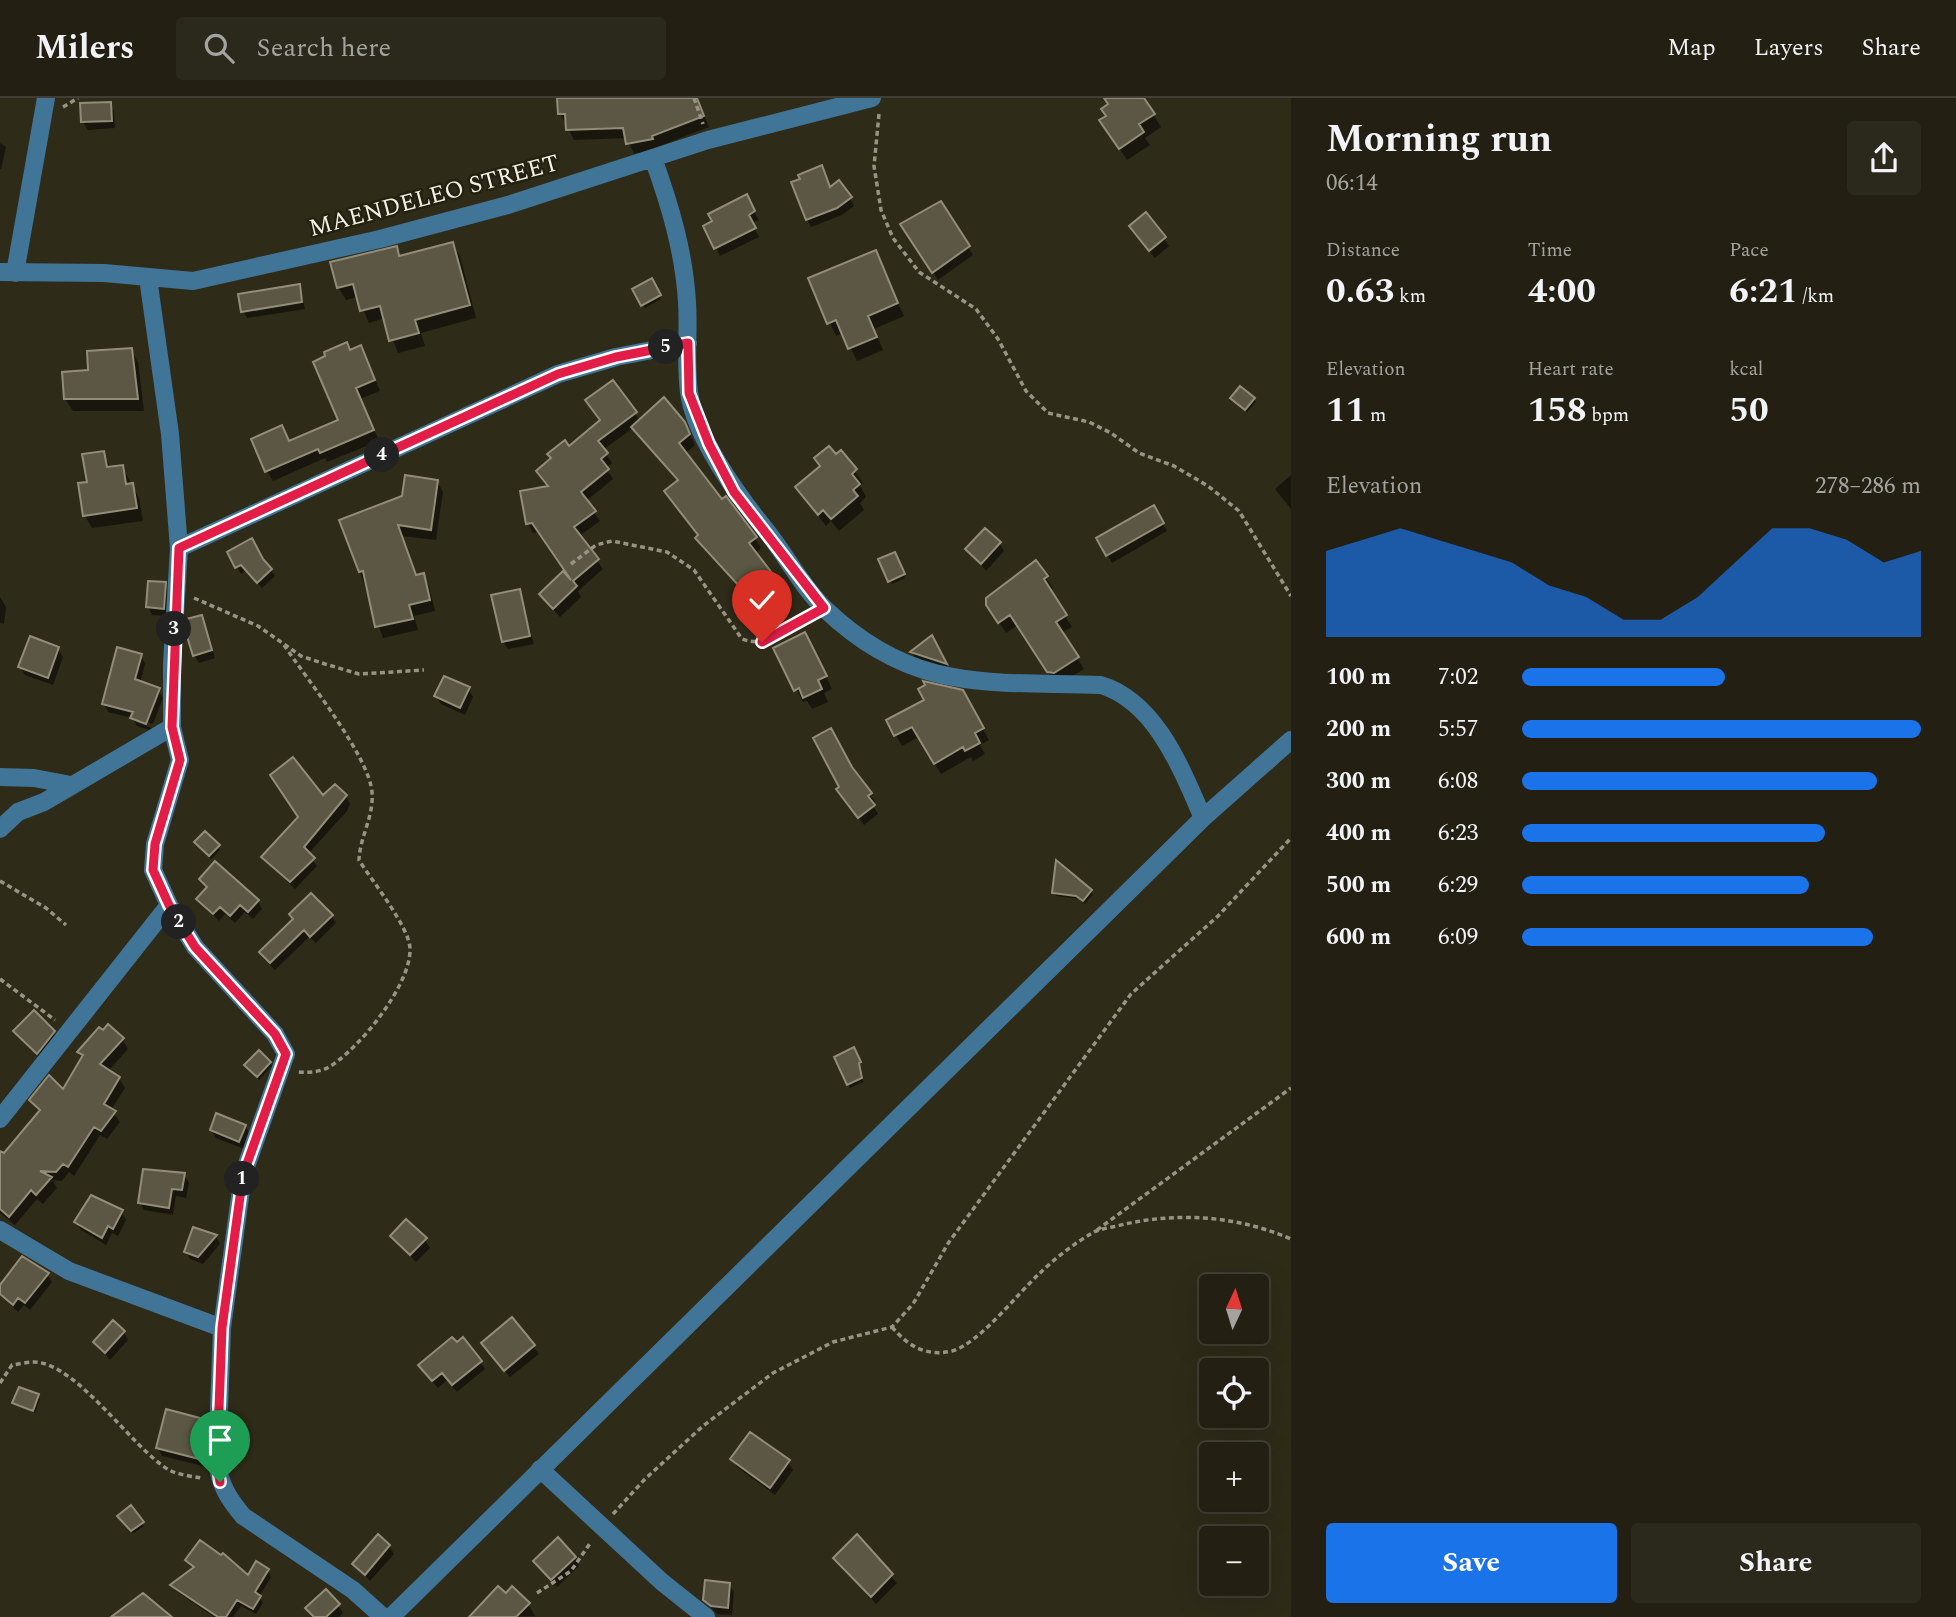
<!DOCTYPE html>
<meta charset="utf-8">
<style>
body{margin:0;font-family:Spectral,serif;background:#2b281c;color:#f1f3f6;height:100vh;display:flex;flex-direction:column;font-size:26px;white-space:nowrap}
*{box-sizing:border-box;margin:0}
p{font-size:23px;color:#a3a3a0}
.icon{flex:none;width:38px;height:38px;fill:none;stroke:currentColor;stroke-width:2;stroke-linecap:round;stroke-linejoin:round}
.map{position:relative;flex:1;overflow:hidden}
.panel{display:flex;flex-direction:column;background:#232013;width:665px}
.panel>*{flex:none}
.needle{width:46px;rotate:4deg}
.tools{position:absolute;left:1199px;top:1176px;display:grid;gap:14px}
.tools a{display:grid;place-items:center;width:70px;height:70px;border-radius:7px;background:#232013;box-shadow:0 7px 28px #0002,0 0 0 2px #403e33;font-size:35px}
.pin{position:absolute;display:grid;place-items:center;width:60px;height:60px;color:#fff;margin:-72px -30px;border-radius:50% 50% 50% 0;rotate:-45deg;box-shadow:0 0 7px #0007}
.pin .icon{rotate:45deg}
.km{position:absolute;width:35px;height:35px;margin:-18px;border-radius:50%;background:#222;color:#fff;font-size:19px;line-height:35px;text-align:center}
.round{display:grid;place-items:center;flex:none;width:74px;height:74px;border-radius:7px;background:#2b281c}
.head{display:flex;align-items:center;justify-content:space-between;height:119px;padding:0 35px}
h1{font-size:38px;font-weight:700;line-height:52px}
.metrics{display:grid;grid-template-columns:repeat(3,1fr);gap:10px;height:119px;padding:7px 35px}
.metrics div{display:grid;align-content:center}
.metrics b{font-size:35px;font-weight:700}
.metrics small{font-size:19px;font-weight:400}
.metrics p{font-size:19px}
.chart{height:196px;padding:14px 35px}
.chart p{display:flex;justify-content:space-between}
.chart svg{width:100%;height:126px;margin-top:7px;fill:#1a73e8;opacity:.7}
.button{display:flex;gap:14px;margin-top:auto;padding:14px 35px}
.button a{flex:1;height:80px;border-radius:7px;background:#1a73e8;color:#fff;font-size:28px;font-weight:700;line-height:80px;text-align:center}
.button a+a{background:#2b281c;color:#f1f3f6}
ul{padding:0 35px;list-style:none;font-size:23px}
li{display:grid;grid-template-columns:112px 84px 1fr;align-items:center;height:52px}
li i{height:18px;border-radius:9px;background:#1a73e8}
header{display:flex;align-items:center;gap:42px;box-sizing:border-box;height:98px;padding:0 35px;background:#232013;border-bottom:2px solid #403e33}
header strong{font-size:33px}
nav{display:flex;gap:38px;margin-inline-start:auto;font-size:24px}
.search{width:490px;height:63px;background:#2b281c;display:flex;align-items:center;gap:18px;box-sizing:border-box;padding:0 24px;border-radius:7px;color:#a3a3a0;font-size:26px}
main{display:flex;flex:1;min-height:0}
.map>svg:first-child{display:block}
.shadow{fill:#0007}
.building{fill:#5b5744;stroke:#928d79;stroke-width:2}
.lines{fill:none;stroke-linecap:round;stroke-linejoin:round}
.path{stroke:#979485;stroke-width:3.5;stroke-dasharray:5 3.5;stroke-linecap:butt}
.street{stroke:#407598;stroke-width:18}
.route-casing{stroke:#fff;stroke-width:14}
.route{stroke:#e11d48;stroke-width:9}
.labels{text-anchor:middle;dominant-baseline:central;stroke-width:5;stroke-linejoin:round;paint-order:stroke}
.street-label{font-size:24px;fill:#f2f0e5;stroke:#252110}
</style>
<header>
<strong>Milers</strong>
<div class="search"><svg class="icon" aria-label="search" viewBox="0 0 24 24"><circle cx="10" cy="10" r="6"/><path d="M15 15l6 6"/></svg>Search here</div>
<nav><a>Map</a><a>Layers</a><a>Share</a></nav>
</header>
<main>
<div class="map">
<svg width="1291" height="1519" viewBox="0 0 1291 1519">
<rect width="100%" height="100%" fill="#2f2b19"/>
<path class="shadow" d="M 566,0 L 697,0 L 709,29 L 657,49 L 658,52 L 634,56 L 627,40 L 574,42 L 560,15 Z
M 1109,0 L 1143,0 L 1161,29 L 1145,40 L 1150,47 L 1127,62 L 1109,35 Z
M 110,6 L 114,14 L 115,30 L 88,32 L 83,24 Z
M 0,45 L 6,49 L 1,71 L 0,71 Z
M 825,77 L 831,90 L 850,100 L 854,108 L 842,117 L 811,129 L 807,121 L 802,82 Z
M 746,99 L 759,122 L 752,125 L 759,139 L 720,158 L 705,129 Z
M 1146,117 L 1169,148 L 1155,160 L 1136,136 Z
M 907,134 L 968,149 L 973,157 L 938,182 Z
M 452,146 L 460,158 L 476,220 L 421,235 L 425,248 L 398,255 L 385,220 L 369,225 L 358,199 L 346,202 L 338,189 L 396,150 L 401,159 Z
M 875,154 L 904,218 L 874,231 L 883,252 L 857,263 L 843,235 L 836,238 L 810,181 Z
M 651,183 L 661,201 L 645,210 L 634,192 Z
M 299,188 L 305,211 L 247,220 L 243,213 Z
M 131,252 L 138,264 L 144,313 L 73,313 L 65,301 Z
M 350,254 L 366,260 L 380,293 L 360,301 L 379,343 L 327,364 L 325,360 L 273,383 L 267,373 L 289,345 L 340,323 Z
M 613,284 L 640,323 L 684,325 L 695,347 L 685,356 L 755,440 L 761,450 L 755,456 L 789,503 L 778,513 L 775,509 L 767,516 L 703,451 L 699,439 L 666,393 L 678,384 L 633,330 L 603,352 L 612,365 L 606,370 L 613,381 L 586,403 L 600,423 L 579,438 L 603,471 L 578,493 L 581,499 L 560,519 L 547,505 L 541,496 L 573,483 L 539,434 L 533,435 L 528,425 L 549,390 L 538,373 L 601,323 Z
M 1254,301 L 1256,304 L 1247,314 L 1234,303 Z
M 841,354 L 863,385 L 860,388 L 866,399 L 860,405 L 864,412 L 839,433 L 831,423 L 826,428 L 797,390 Z
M 103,355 L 111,370 L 122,369 L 139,400 L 143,423 L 92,430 L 85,418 L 89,385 Z
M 1291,377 L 1291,411 L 1275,391 Z
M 437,383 L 443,394 L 436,442 L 402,438 L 418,479 L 423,477 L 429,488 L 435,513 L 414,518 L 418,532 L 383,540 L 360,474 L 404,399 Z
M 1153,410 L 1167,433 L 1112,465 L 1098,441 Z
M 999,445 L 1004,453 L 986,473 L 967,451 Z
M 229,454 L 271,472 L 275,478 L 262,490 L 246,473 L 241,476 Z
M 894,456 L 905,480 L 892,486 L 881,462 Z
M 1036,465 L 1053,490 L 1049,493 L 1072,529 L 1061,535 L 1084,571 L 1061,585 L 1055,585 L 1018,527 L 1006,535 L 986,503 Z
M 164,486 L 169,494 L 168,518 L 152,517 L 148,509 Z
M 519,493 L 534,546 L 508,551 L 503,543 Z
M 0,499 L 6,509 L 4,526 L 0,525 Z
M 201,519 L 215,560 L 199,565 L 194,557 Z
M 932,540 L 949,572 L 916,562 L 912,554 Z
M 812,549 L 832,591 L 824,595 L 828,604 L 812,611 L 807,603 L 803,604 L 776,550 Z
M 58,551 L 63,559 L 53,587 L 25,577 L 20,569 Z
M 141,558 L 145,566 L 140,585 L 158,592 L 163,600 L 153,626 L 136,620 L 136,624 L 152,630 L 151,633 L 137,628 L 132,620 L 108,614 L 104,606 Z
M 468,591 L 473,599 L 465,617 L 441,606 L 436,598 Z
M 963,595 L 989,642 L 980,647 L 985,656 L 973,663 L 971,659 L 941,676 L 919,639 L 902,648 L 888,623 L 927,603 Z
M 852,672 L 875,703 L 872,706 L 878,716 L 864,727 L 838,692 Z
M 346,698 L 350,706 L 347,713 L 308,756 L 317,768 L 295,791 L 263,759 L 299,719 L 323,700 Z
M 198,747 L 219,748 L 220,752 L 211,761 Z
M 201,782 L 258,803 L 262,811 L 253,821 L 245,814 L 235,825 L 225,816 L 219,823 L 198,801 L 207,791 Z
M 1091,793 L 1093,796 L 1085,806 L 1079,801 L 1056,798 L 1054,795 Z
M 331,818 L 336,825 L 316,845 L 309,839 L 275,872 L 265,862 L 261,854 Z
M 15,933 L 53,934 L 58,942 L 42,963 Z
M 122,941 L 128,951 L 108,973 L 119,980 L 125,990 L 111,1012 L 120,1024 L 107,1041 L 100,1037 L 74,1078 L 69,1074 L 62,1083 L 52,1082 L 57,1090 L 43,1106 L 37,1101 L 15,1127 L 0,1115 L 0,1063 L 40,1015 L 32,1002 L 63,994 L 83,960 L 79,954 Z
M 854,951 L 861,968 L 863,984 L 850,990 L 836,959 Z
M 270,965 L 272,968 L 259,982 L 248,970 Z
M 245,1028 L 250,1036 L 244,1051 L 216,1040 L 212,1032 Z
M 184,1077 L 189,1085 L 186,1100 L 176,1098 L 173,1117 L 144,1112 L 140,1104 Z
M 121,1114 L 126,1122 L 118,1138 L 112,1135 L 106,1147 L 81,1132 L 76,1124 Z
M 194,1131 L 216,1139 L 220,1146 L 203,1166 L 190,1161 L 186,1153 Z
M 392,1138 L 425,1142 L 430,1150 L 416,1164 Z
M 47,1176 L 52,1184 L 30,1212 L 24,1207 L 18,1214 L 0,1197 L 0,1190 Z
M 512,1222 L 539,1256 L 510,1279 L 488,1253 Z
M 124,1234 L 128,1242 L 110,1262 L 95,1244 Z
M 456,1247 L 480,1264 L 485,1271 L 457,1294 L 447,1282 L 438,1290 L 425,1275 Z
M 38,1298 L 40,1301 L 35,1315 L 14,1305 Z
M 199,1322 L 204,1330 L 201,1341 L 210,1350 L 210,1363 L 205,1362 L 203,1368 L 162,1358 L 158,1350 Z
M 732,1361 L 788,1364 L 793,1372 L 775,1397 L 737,1369 Z
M 121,1421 L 142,1425 L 144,1428 L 134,1435 Z
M 857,1439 L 897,1485 L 876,1506 L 835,1460 Z
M 389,1448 L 394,1456 L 370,1483 L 354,1466 Z
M 575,1460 L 579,1468 L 557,1489 L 535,1463 Z
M 187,1462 L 248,1479 L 268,1472 L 271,1479 L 259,1499 L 263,1505 L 256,1516 L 241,1508 L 233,1519 L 214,1519 L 176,1493 L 173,1487 L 194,1471 Z
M 729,1486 L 734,1494 L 732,1517 L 717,1516 L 705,1502 Z
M 506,1497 L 528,1506 L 535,1518 L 471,1519 Z
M 338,1507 L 343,1515 L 339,1519 L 313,1519 L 308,1510 Z"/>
<path class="building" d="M 557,0 L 697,0 L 704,18 L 652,38 L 653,41 L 626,46 L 623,30 L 566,32 L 565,16 L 558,16 Z
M 1104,0 L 1144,0 L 1155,16 L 1139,26 L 1144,34 L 1119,51 L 1099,22 L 1106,18 L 1101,11 L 1108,6 Z
M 111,4 L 112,23 L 81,24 L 80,5 Z
M 822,67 L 830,89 L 839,82 L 852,99 L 837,110 L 806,122 L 791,84 L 800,81 L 798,77 Z
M 747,96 L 755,113 L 749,117 L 756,130 L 714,151 L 703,128 L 712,123 L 708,116 Z
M 941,103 L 970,148 L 932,175 L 900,126 Z
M 1146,114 L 1166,139 L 1149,153 L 1129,128 Z
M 453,144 L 470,207 L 415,222 L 419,235 L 389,243 L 380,208 L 360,213 L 353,186 L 337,190 L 330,164 L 397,148 L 399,158 Z
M 876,152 L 898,205 L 868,218 L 877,239 L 848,251 L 836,222 L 827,226 L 808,180 Z
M 652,180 L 661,197 L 641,208 L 632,191 Z
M 300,186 L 302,204 L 241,214 L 238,196 Z
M 347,244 L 350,252 L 361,247 L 375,282 L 356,290 L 374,332 L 320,355 L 318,351 L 265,374 L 251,341 L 282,327 L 289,343 L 338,322 L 313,264 L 325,258 L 324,254 Z
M 132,250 L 138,301 L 64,301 L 62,274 L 88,272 L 87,253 Z
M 613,282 L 637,314 L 598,343 L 608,355 L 601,361 L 609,371 L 581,394 L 596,413 L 574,429 L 599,461 L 573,483 L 577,488 L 553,511 L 539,496 L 563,473 L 571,482 L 532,425 L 526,426 L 520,393 L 548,388 L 536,373 L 551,360 L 547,356 L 565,342 L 569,348 L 600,322 L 585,302 Z
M 1240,288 L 1255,300 L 1245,312 L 1230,300 Z
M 664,299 L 685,324 L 690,336 L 679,345 L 722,401 L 726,398 L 757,439 L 749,445 L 785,492 L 771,503 L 768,500 L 760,506 L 742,486 L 739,488 L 695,440 L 698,437 L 664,393 L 678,382 L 631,329 Z
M 829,348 L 836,356 L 841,352 L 857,371 L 852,376 L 860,386 L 853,392 L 858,398 L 831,421 L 823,412 L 818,417 L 795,389 L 820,368 L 814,360 Z
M 104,353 L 107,369 L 123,367 L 126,386 L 133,385 L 137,410 L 83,418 L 78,385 L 87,384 L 82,356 Z
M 405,377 L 438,382 L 431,432 L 398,427 L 416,477 L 424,475 L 430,502 L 409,507 L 413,521 L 375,529 L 363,473 L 359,474 L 339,422 L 402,398 Z
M 1154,407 L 1164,425 L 1106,458 L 1096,440 Z
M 985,430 L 1001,444 L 981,466 L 965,451 Z
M 252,440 L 263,461 L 272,471 L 257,485 L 241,467 L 235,470 L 227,454 Z
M 895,454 L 905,476 L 888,484 L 878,461 Z
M 1036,462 L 1048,478 L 1044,481 L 1067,517 L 1056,524 L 1079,559 L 1054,575 L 1047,574 L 1010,517 L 998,525 L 986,507 L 986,500 Z
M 148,483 L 166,484 L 164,511 L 146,509 Z
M 520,491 L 530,538 L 502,544 L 491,497 Z
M 202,517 L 212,552 L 193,558 L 185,532 L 186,521 Z
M 805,534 L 827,578 L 818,582 L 822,591 L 803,600 L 799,590 L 794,593 L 773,550 Z
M 932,537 L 947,566 L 910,554 Z
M 30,538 L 59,549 L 48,580 L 18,569 Z
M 117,549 L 142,556 L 135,581 L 160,590 L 146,626 L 130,620 L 133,614 L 102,606 Z
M 444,578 L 470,589 L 460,610 L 434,598 Z
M 923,583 L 963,592 L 984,630 L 975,635 L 980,645 L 965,653 L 963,649 L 934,666 L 912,629 L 894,638 L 886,622 L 924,602 L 918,591 L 925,587 Z
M 831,630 L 852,669 L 872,695 L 868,698 L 875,707 L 858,720 L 836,691 L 839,689 L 813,640 Z
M 293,659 L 323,697 L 335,686 L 347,697 L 304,749 L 315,760 L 290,784 L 261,759 L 298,719 L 270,677 Z
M 205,733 L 220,747 L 209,758 L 194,744 Z
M 1056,762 L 1092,792 L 1083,803 L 1076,798 L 1052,795 Z
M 215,763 L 259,802 L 248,814 L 240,807 L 230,818 L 220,809 L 213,816 L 196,801 L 207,789 L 199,781 Z
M 311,795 L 333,817 L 310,839 L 304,832 L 270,865 L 259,854 L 293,821 L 289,816 Z
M 34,912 L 55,933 L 37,956 L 13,933 Z
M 108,926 L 124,940 L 100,966 L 120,979 L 104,1006 L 116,1013 L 101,1033 L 94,1029 L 68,1069 L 63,1066 L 56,1074 L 40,1073 L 52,1079 L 36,1097 L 31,1092 L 9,1119 L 0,1111 L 0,1053 L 4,1055 L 40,1012 L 29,1002 L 49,977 L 63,991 L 83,957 L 77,954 L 99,929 L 103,932 Z
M 854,949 L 861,964 L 859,965 L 862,980 L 847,987 L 834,959 Z
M 259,952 L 271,964 L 257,979 L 244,967 Z
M 216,1015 L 246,1027 L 239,1044 L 210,1032 Z
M 143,1071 L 185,1075 L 182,1092 L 172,1091 L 169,1110 L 138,1105 Z
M 91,1097 L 123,1112 L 113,1131 L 108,1128 L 102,1140 L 74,1124 Z
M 406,1121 L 427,1140 L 410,1157 L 390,1138 Z
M 193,1129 L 217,1137 L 198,1159 L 184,1154 Z
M 22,1158 L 49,1175 L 25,1205 L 18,1200 L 13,1207 L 0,1196 L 0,1187 Z
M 512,1219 L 535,1247 L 504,1273 L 481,1245 Z
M 113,1222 L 125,1233 L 105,1255 L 93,1244 Z
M 452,1239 L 457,1244 L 463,1239 L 482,1263 L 452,1287 L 442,1275 L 432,1283 L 418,1267 Z
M 19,1289 L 39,1296 L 33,1313 L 12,1305 Z
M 166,1311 L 200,1320 L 196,1337 L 206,1340 L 206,1356 L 200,1355 L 199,1361 L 156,1350 Z
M 750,1334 L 790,1362 L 770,1390 L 730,1361 Z
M 131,1407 L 144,1424 L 131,1433 L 117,1418 Z
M 378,1436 L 390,1447 L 365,1477 L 352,1466 Z
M 857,1436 L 893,1476 L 871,1499 L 833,1460 Z
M 558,1439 L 576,1459 L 551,1482 L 533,1463 Z
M 200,1442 L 221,1457 L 223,1455 L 248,1477 L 256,1463 L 269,1471 L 255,1494 L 261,1498 L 253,1511 L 237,1502 L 226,1519 L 218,1519 L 170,1487 L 194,1469 L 185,1462 Z
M 705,1482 L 730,1485 L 728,1510 L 711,1508 L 703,1502 Z
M 498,1488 L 506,1495 L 512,1488 L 530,1505 L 516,1519 L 469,1519 Z
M 326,1491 L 340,1506 L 326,1519 L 314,1519 L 305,1510 Z
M 143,1495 L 172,1519 L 111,1519 Z"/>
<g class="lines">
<path class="path" d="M 694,0 L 703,26
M 63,9 L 78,0
M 879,16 L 874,68 L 881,112 L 893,140 L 919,174 L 976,211 L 998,241 L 1026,293 L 1048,315 L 1089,324 L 1111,335 L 1139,355 L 1174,368 L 1208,388 L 1239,413 L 1291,498
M 571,466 L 596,447 L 612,443 L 667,454 L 694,472 L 742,541 C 765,550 787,532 807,520
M 194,500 L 258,528 L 301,558 L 325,566 L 359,576 L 424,572
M 284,547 C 306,580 369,658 372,694 C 374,719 360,738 359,762 C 372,783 410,830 410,851 C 411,887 359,951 329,969 C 320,974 308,975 298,974
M 0,783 L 46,810 L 66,827
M 0,881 L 55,922
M 1097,1132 L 1291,990
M 892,1229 C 908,1248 926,1259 952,1253 C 979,1246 1018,1195 1039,1176 C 1054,1161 1076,1144 1094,1134 C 1103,1130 1115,1129 1125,1126 C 1180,1114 1238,1118 1291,1141
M 0,1285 L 12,1267 C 19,1266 27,1264 34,1264 C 77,1265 132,1350 169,1372 C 178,1377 191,1378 201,1380
M 613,1416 L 645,1381 L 703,1328 L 773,1275 L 833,1244 L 892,1229 L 913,1206 L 949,1144 L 1131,896 L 1218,818 L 1291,740
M 537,1495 L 571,1473 L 591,1444"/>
<path class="street" d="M 653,60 C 670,107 684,154 687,204 C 689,233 685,264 689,294 C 694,337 738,398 765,431 C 786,457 802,489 825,511 C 914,596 989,583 1101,587 C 1156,604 1181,670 1203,720
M 0,174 L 104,175 L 193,183 L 380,141 L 508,107 L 708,42 L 872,0
M 15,175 L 46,0
M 148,180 L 170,336 L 179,450 L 172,566 L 172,629 L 180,662 L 155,746 L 153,772 L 169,807 L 195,849 L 275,936 L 286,956 L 243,1077 L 222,1230 L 217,1364 C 220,1387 228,1400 243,1418 L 353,1492 L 383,1519
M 179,450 L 558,276 L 616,259 L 688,245
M 0,679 L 34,680 L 71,687
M 0,731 L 18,714 L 44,704 L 172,629
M 0,1021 L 169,807
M 0,1132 L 69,1173 L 222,1230
M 540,1371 L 662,1484 L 706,1519
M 391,1519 L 1203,720 L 1291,642"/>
</g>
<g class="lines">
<g class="route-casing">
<path id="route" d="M 220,1384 L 217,1364 L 222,1230 L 243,1077 L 286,956 L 275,936 L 195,849 L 169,807 L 153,772 L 155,746 L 180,662 L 172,629 L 179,450 L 558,276 L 616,259 L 688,245 L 689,295 L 709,346 L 734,394 L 824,510 L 762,544"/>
</g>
<use href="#route" class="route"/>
</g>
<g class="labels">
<g class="street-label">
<text transform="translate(434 98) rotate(-15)">MAENDELEO STREET</text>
</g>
</g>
</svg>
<div class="tools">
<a><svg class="needle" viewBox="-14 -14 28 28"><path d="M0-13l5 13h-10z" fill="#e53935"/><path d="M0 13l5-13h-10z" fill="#a3a3a0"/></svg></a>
<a><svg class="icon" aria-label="locate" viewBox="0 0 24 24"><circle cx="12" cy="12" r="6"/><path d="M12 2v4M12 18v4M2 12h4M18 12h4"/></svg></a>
<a>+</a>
<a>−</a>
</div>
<div class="pin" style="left:220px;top:1384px;background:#1e9e55"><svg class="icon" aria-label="arrive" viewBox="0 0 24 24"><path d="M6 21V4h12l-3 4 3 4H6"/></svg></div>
<div class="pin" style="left:762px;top:544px;background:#d93025"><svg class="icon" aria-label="check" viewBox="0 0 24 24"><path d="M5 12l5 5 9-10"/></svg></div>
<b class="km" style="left:242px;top:1081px">1</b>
<b class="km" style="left:179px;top:824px">2</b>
<b class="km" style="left:174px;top:531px">3</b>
<b class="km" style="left:382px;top:357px">4</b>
<b class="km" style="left:666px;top:249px">5</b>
</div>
<section class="panel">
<div class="head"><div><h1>Morning run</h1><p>06:14</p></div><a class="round"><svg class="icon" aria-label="share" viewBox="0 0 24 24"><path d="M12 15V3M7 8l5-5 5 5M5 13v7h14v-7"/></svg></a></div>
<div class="metrics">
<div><p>Distance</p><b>0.63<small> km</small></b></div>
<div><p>Time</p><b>4:00</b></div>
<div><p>Pace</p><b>6:21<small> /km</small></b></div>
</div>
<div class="metrics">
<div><p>Elevation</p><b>11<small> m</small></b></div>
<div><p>Heart rate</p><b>158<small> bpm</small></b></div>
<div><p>kcal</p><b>50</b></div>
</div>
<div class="chart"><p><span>Elevation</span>278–286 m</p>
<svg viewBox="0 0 160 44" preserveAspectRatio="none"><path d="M0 44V14L10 10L20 6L30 10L40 14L50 18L60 26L70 30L80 38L90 38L100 30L110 18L120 6L130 6L140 10L150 18L160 14V44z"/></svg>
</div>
<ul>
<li><b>100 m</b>7:02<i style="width:51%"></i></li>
<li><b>200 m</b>5:57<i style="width:100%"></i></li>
<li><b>300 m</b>6:08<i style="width:89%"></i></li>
<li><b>400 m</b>6:23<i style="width:76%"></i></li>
<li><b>500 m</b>6:29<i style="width:72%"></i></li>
<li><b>600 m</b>6:09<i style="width:88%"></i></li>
</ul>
<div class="button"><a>Save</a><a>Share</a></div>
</section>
</main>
